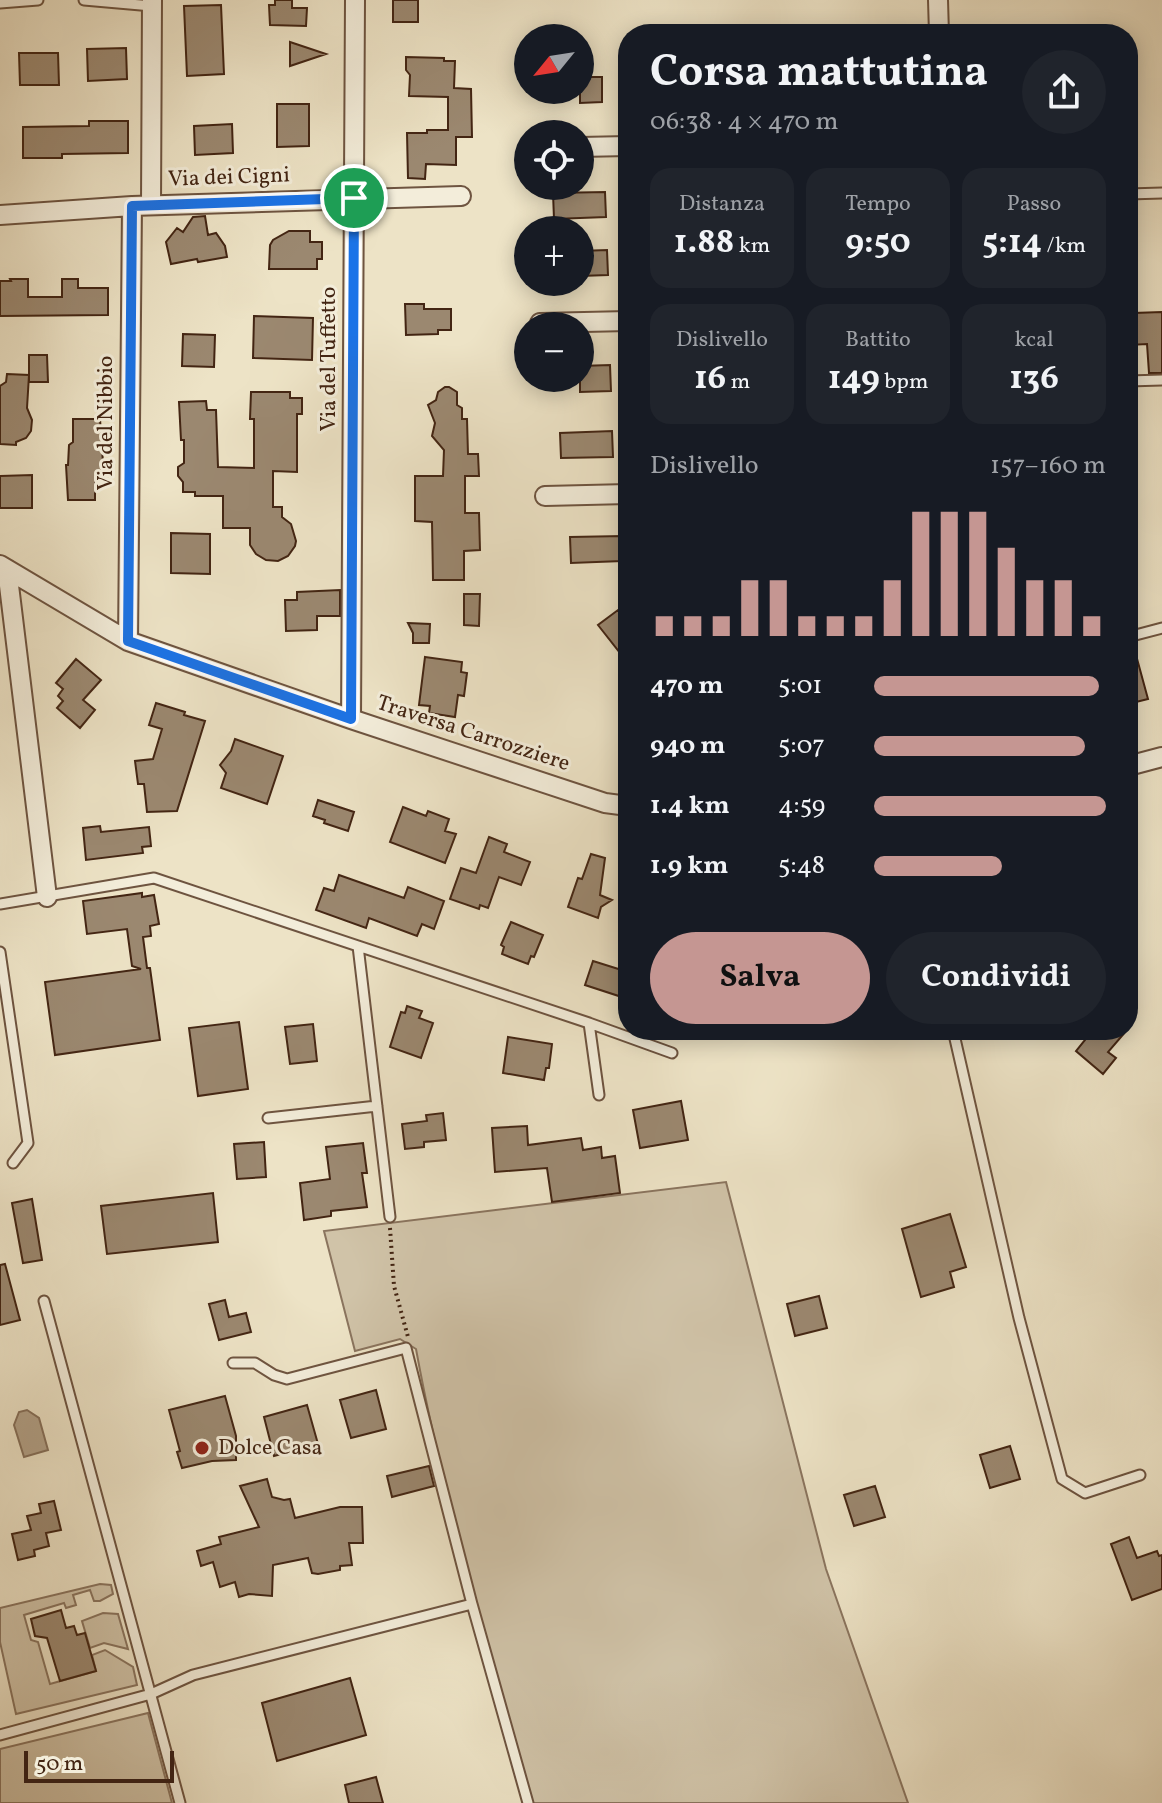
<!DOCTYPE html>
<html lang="it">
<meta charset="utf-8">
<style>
body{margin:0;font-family:Vollkorn,serif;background:#20242c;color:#f1f3f6;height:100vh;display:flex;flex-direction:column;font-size:30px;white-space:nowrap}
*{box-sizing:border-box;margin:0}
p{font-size:26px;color:#9ea1a6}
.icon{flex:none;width:44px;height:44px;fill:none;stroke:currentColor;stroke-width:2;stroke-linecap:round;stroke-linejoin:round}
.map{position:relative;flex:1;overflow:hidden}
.details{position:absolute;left:618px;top:24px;width:520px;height:1016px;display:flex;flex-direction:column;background:#171b24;border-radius:32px;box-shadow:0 4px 20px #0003}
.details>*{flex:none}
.needle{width:52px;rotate:240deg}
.fabs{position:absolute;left:514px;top:24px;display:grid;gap:16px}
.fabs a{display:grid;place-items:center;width:80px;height:80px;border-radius:50%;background:#171b24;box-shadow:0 4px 20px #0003;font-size:40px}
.scale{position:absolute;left:24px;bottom:20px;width:150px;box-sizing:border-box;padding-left:8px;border:4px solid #432513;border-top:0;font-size:22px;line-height:28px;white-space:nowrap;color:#432513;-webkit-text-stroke:6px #f3edda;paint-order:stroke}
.pin{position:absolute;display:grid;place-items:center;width:68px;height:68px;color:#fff;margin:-34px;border:4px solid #fff;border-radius:50%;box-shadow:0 2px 8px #0007}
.round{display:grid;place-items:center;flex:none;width:84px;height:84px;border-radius:42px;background:#20242c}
.head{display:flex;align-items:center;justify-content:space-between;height:136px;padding:0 32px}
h1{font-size:44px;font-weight:700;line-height:60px}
.figures{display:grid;grid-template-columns:repeat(3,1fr);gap:12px;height:136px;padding:8px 32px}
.figures div{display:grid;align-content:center;border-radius:20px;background:#20242c;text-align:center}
.figures b{font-size:34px;font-weight:700}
.figures small{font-size:22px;font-weight:400}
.figures p{font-size:22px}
.chart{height:224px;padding:16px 32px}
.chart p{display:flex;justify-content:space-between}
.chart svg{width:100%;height:144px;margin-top:8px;stroke:#c59692;stroke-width:6}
.action{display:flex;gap:16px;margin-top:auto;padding:16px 32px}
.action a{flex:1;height:92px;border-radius:48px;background:#c59692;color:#111;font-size:32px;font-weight:700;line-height:92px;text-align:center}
.action a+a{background:#20242c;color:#f1f3f6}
ul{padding:0 32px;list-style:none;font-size:26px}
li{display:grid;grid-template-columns:128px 96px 1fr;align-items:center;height:60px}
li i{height:20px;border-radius:10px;background:#c59692}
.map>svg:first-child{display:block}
.green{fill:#d0c3a8;stroke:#8a745e;stroke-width:2}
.water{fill:#b3a289;stroke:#86705a;stroke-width:2}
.building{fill:#9b8870;stroke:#432513;stroke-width:2}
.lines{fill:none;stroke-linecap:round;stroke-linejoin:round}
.lane-casing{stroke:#6e5440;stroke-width:13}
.street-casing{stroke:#6e5440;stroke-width:22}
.path{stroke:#432513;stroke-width:4;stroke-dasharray:2 4;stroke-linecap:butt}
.lane{stroke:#f3edda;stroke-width:9}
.street{stroke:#f3edda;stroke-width:18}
.route-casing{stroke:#fff;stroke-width:16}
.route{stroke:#1a73e8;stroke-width:10}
.poi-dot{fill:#8f2418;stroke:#f3edda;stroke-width:3}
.labels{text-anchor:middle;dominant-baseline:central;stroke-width:6;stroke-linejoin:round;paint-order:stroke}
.street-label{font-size:22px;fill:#432513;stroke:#f3edda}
.poi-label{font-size:22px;fill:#432513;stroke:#f3edda;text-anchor:start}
</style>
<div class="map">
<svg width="1162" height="1803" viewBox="0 0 1162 1803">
<rect width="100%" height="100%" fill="#ede3c6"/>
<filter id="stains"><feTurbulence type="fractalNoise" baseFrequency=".0025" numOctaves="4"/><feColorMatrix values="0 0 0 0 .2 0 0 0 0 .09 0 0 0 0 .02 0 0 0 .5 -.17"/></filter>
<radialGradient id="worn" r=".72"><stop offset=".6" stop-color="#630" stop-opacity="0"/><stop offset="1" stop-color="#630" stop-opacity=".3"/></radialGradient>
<path class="green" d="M 726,1182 L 826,1569 L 908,1803 L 533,1803 C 491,1653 444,1503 416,1349 L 400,1339 L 355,1351 L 324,1231 Z
M 100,1584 L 111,1585 L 113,1594 L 100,1601 L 94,1601 L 90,1590 L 73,1595 L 76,1605 L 66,1608 L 64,1603 L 24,1615 L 31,1640 L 38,1642 L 50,1684 L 96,1671 L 92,1655 L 105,1650 L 133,1667 L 137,1685 L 16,1714 L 0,1642 L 0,1608 Z
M 103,1613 L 118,1614 L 128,1649 L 104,1643 L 90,1648 L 82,1621 Z
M 148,1713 L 172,1803 L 0,1803 L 0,1749 Z"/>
<path class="water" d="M 27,1410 L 39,1418 L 48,1450 L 24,1457 L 14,1425 L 19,1412 Z"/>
<path class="building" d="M 275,0 L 292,0 L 292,8 L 307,8 L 306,26 L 270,25 L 269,5 L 275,5 Z
M 393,0 L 418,0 L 418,22 L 393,22 Z
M 221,5 L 224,74 L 187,76 L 184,6 Z
M 290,42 L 326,54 L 290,66 Z
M 126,48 L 127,79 L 88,81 L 87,49 Z
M 19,53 L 58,53 L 59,85 L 20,85 Z
M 406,57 L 444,58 L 444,61 L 455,61 L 454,88 L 471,89 L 472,137 L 456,137 L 456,165 L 426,164 L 425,179 L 408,178 L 407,133 L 427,133 L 427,130 L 448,130 L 448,97 L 409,96 L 410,75 L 406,70 Z
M 580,77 L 602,77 L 602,102 L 580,103 Z
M 277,104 L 309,104 L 309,146 L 277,147 Z
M 89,121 L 128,121 L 128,153 L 62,154 L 62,158 L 23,158 L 23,127 L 89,126 Z
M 232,124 L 233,153 L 195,155 L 194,126 Z
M 605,192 L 606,217 L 554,219 L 553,193 Z
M 205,216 L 208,235 L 216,233 L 225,246 L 227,257 L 198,262 L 197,259 L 171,264 L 166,242 L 177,228 L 183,232 L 193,217 Z
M 289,231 L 310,231 L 310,242 L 322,242 L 322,259 L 317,259 L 317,269 L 269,269 L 270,245 L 273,240 Z
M 607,250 L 608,275 L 580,276 L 580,251 Z
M 10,279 L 28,279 L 28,297 L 62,297 L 62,279 L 78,279 L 78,288 L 108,288 L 108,315 L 0,316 L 0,281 L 11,281 Z
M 405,304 L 424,304 L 424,309 L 451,309 L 451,330 L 438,330 L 438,334 L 406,335 Z
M 1162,312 L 1162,373 L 1149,373 L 1147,344 L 1129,345 L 1128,326 L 1134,326 L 1134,313 Z
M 254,316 L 313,318 L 312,360 L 253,358 Z
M 183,334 L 215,335 L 214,367 L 182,366 Z
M 29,355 L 47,355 L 48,382 L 29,382 Z
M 610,365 L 611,391 L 580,392 L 580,366 Z
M 7,374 L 29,375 L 27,408 L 32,420 L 31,431 L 26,438 L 16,442 L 16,445 L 0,444 L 0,386 L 6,382 Z
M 445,387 L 449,387 L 457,392 L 457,405 L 462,408 L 462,419 L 467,419 L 468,454 L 478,454 L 479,476 L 465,476 L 465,513 L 479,513 L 480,550 L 464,551 L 464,580 L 433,580 L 432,522 L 415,521 L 415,476 L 443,476 L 444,450 L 432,436 L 435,423 L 428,405 L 436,400 L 438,392 Z
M 251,392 L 290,392 L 290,398 L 302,398 L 302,414 L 297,414 L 297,472 L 273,471 L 273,507 L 282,507 L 282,517 L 291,524 L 296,541 L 295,546 L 288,556 L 278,561 L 266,560 L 256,554 L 250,545 L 250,528 L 223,528 L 223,496 L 195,496 L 195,492 L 183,492 L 183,482 L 178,476 L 178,467 L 184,463 L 184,440 L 181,440 L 179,402 L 206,401 L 207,410 L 216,410 L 218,467 L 254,468 L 254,419 L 250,419 Z
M 73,419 L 100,419 L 103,463 L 100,476 L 95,476 L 95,500 L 68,500 L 66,465 L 68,465 L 69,445 L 73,442 Z
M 612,431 L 613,457 L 561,458 L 560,433 Z
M 32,475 L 32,508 L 0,508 L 0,476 Z
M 171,533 L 210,534 L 210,574 L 171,573 Z
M 623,536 L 622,561 L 571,563 L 570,537 Z
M 340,590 L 340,616 L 317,616 L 317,630 L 286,631 L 285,600 L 297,600 L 297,592 Z
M 464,594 L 480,594 L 479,626 L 464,625 Z
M 618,610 L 628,622 L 628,663 L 598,625 Z
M 408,623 L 430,624 L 429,643 L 413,643 L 413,633 Z
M 1133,644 L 1148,699 L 1128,704 L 1128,645 Z
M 425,657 L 462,662 L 461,672 L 467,673 L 464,696 L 458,695 L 455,717 L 429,713 L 430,706 L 419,705 Z
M 76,659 L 101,680 L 83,700 L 95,710 L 80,728 L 57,708 L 63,701 L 58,696 L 63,689 L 56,683 Z
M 156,703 L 185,712 L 184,715 L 205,721 L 177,811 L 147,812 L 144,784 L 138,784 L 135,761 L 153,759 L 162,729 L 149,725 Z
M 235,739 L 283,756 L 267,804 L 221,788 L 226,773 L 220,765 L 231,751 Z
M 318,800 L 354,812 L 348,831 L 324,823 L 325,820 L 313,816 Z
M 403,807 L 426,816 L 428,811 L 449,819 L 445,831 L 456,834 L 445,863 L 390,842 Z
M 100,826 L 101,832 L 149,827 L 151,846 L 142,847 L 143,853 L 86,860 L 83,828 Z
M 489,837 L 507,844 L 504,852 L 530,862 L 521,885 L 499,877 L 488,908 L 480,905 L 479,909 L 450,899 L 461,868 L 476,873 Z
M 591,854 L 605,858 L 600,895 L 612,900 L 601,907 L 598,918 L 568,907 L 578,878 L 582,879 Z
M 339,875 L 404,898 L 408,887 L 444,901 L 434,929 L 422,924 L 417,936 L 369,918 L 366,928 L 316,910 L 324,888 L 334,891 Z
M 142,893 L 142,897 L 154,895 L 159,924 L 150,926 L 151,936 L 143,937 L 147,968 L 150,968 L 160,1040 L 55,1055 L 45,982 L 141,969 L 132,966 L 127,929 L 87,934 L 83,901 Z
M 511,922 L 543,935 L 534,957 L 531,956 L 528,964 L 502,954 L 504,947 L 501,945 Z
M 593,961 L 628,972 L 628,999 L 585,985 Z
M 407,1006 L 422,1011 L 419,1018 L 433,1023 L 421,1058 L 390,1047 L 401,1012 L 405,1013 Z
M 239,1022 L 248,1089 L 198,1096 L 189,1028 Z
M 313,1024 L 317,1061 L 290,1064 L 285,1027 Z
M 1072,1030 L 1127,1030 L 1108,1052 L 1116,1058 L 1103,1074 L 1076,1051 L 1085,1040 Z
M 508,1037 L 552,1044 L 549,1068 L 546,1068 L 544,1080 L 503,1073 Z
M 681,1101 L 688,1140 L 640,1148 L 633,1110 Z
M 443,1113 L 446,1140 L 424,1142 L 424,1147 L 405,1149 L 402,1124 L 427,1121 L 426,1115 Z
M 527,1126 L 528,1145 L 581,1138 L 583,1150 L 601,1147 L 602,1158 L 615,1156 L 620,1193 L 552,1202 L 547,1168 L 495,1172 L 492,1128 Z
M 264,1142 L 266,1177 L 237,1179 L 234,1144 Z
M 363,1143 L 367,1173 L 362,1173 L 367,1207 L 331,1211 L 331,1216 L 304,1220 L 300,1183 L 330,1179 L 326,1147 Z
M 213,1193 L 218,1242 L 107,1254 L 101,1206 Z
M 32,1199 L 42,1260 L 23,1263 L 12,1203 Z
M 950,1214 L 966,1267 L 950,1272 L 954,1287 L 921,1297 L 902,1229 Z
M 5,1264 L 20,1320 L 0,1325 L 0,1265 Z
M 819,1296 L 827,1328 L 795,1336 L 787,1304 Z
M 225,1300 L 229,1317 L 246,1313 L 251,1332 L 219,1340 L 209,1304 Z
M 376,1390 L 386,1429 L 351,1438 L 340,1400 Z
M 225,1396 L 236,1436 L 236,1460 L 212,1461 L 182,1468 L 177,1452 L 180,1451 L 169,1410 Z
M 307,1405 L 318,1444 L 274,1456 L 264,1417 Z
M 1010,1446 L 1020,1479 L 990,1488 L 980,1455 Z
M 429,1466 L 434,1486 L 392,1497 L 387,1476 Z
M 267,1479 L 272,1497 L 284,1500 L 290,1499 L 295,1518 L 340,1507 L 362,1507 L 363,1543 L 349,1543 L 352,1565 L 340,1566 L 340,1570 L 318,1574 L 312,1573 L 308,1558 L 273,1565 L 272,1596 L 249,1594 L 239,1597 L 235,1582 L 220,1587 L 213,1562 L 201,1566 L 197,1551 L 221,1544 L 219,1537 L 259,1527 L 240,1486 Z
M 875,1486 L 885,1517 L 854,1526 L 844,1495 Z
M 54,1501 L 61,1530 L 46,1533 L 49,1546 L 34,1550 L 35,1556 L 18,1560 L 12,1534 L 31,1530 L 27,1516 L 41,1513 L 39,1504 Z
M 1129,1537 L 1137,1558 L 1157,1551 L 1159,1556 L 1162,1555 L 1162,1589 L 1132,1600 L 1111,1544 Z
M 61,1610 L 66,1628 L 74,1626 L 77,1635 L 85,1633 L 96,1671 L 60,1681 L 47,1638 L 35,1636 L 31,1619 Z
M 350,1678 L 366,1735 L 277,1761 L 262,1703 Z
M 376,1777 L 383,1803 L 349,1803 L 345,1785 Z"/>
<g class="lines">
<g class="lane-casing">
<path id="lane" d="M 84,0 L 152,6
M 0,3 L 38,0
M 1128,194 L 1162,193
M 1128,381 L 1162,380
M 1128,637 L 1162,628
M 0,904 L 154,878 L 589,1023 L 672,1053
M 358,946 L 390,1217
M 0,952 L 28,1143 L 13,1163
M 589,1023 L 599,1095
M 953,1030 L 1019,1318 L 1062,1479 L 1085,1493 L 1140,1475
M 268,1118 L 377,1106
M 44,1301 L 180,1803
M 472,1604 L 528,1803
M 0,1735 L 151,1694 L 193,1675 L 472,1604 L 406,1348 L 287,1379 L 274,1375 L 255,1363 L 233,1363"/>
</g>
<g class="street-casing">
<path id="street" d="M 938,0 L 939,34
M 580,147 L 628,146
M 151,205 L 152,0
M 0,215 L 132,206 L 461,196
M 540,323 L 628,321
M 545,496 L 628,494
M 0,565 L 128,641 L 351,719 L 605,803 L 628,806
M 7,569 L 47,897
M 128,641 L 132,206
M 351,719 L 355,0
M 1128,766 L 1162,757"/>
</g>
<path class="path" d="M 390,1228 L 394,1286 L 408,1337"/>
<use href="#lane" class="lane"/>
<use href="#street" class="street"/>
</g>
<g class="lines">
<g class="route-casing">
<path id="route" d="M 354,198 L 351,719 L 128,641 L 132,206 Z"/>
</g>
<use href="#route" class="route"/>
</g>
<circle class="poi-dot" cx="202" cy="1448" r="8"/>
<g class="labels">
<g class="street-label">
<text transform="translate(229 178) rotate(-2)">Via dei Cigni</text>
<text transform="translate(329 359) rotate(-90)">Via del Tuffetto</text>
<text transform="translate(106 423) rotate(-90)">Via del Nibbio</text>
<text transform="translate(473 734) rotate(18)">Traversa Carrozziere</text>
</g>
<g class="poi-label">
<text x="218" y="1448">Dolce Casa</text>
</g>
</g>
<rect width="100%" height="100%" filter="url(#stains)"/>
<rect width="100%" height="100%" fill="url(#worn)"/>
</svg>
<div class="fabs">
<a><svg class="needle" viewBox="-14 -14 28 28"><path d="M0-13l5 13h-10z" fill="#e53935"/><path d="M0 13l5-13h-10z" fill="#9ea1a6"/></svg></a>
<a><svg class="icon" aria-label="locate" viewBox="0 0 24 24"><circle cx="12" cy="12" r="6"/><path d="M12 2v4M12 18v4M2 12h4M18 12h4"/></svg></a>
<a>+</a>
<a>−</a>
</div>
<div class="scale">50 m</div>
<div class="pin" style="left:354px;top:198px;background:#1e9e55"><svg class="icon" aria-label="arrive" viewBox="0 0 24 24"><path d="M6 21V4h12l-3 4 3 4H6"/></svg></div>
<section class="details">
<div class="head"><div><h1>Corsa mattutina</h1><p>06:38 · 4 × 470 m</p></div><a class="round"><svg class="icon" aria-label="share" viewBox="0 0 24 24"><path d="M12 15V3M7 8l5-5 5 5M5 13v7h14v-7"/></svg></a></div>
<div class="figures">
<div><p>Distanza</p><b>1.88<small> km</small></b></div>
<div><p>Tempo</p><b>9:50</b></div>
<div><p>Passo</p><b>5:14<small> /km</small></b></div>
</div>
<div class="figures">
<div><p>Dislivello</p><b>16<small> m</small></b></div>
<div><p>Battito</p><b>149<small> bpm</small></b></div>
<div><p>kcal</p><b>136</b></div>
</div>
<div class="chart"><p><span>Dislivello</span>157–160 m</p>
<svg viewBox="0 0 160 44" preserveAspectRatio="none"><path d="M5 44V38M15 44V38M25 44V38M35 44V27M45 44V27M55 44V38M65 44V38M75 44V38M85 44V27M95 44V6M105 44V6M115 44V6M125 44V17M135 44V27M145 44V27M155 44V38"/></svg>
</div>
<ul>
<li><b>470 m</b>5:01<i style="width:97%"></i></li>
<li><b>940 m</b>5:07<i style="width:91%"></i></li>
<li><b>1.4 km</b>4:59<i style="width:100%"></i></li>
<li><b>1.9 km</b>5:48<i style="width:55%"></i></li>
</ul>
<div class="action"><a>Salva</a><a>Condividi</a></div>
</section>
</div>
